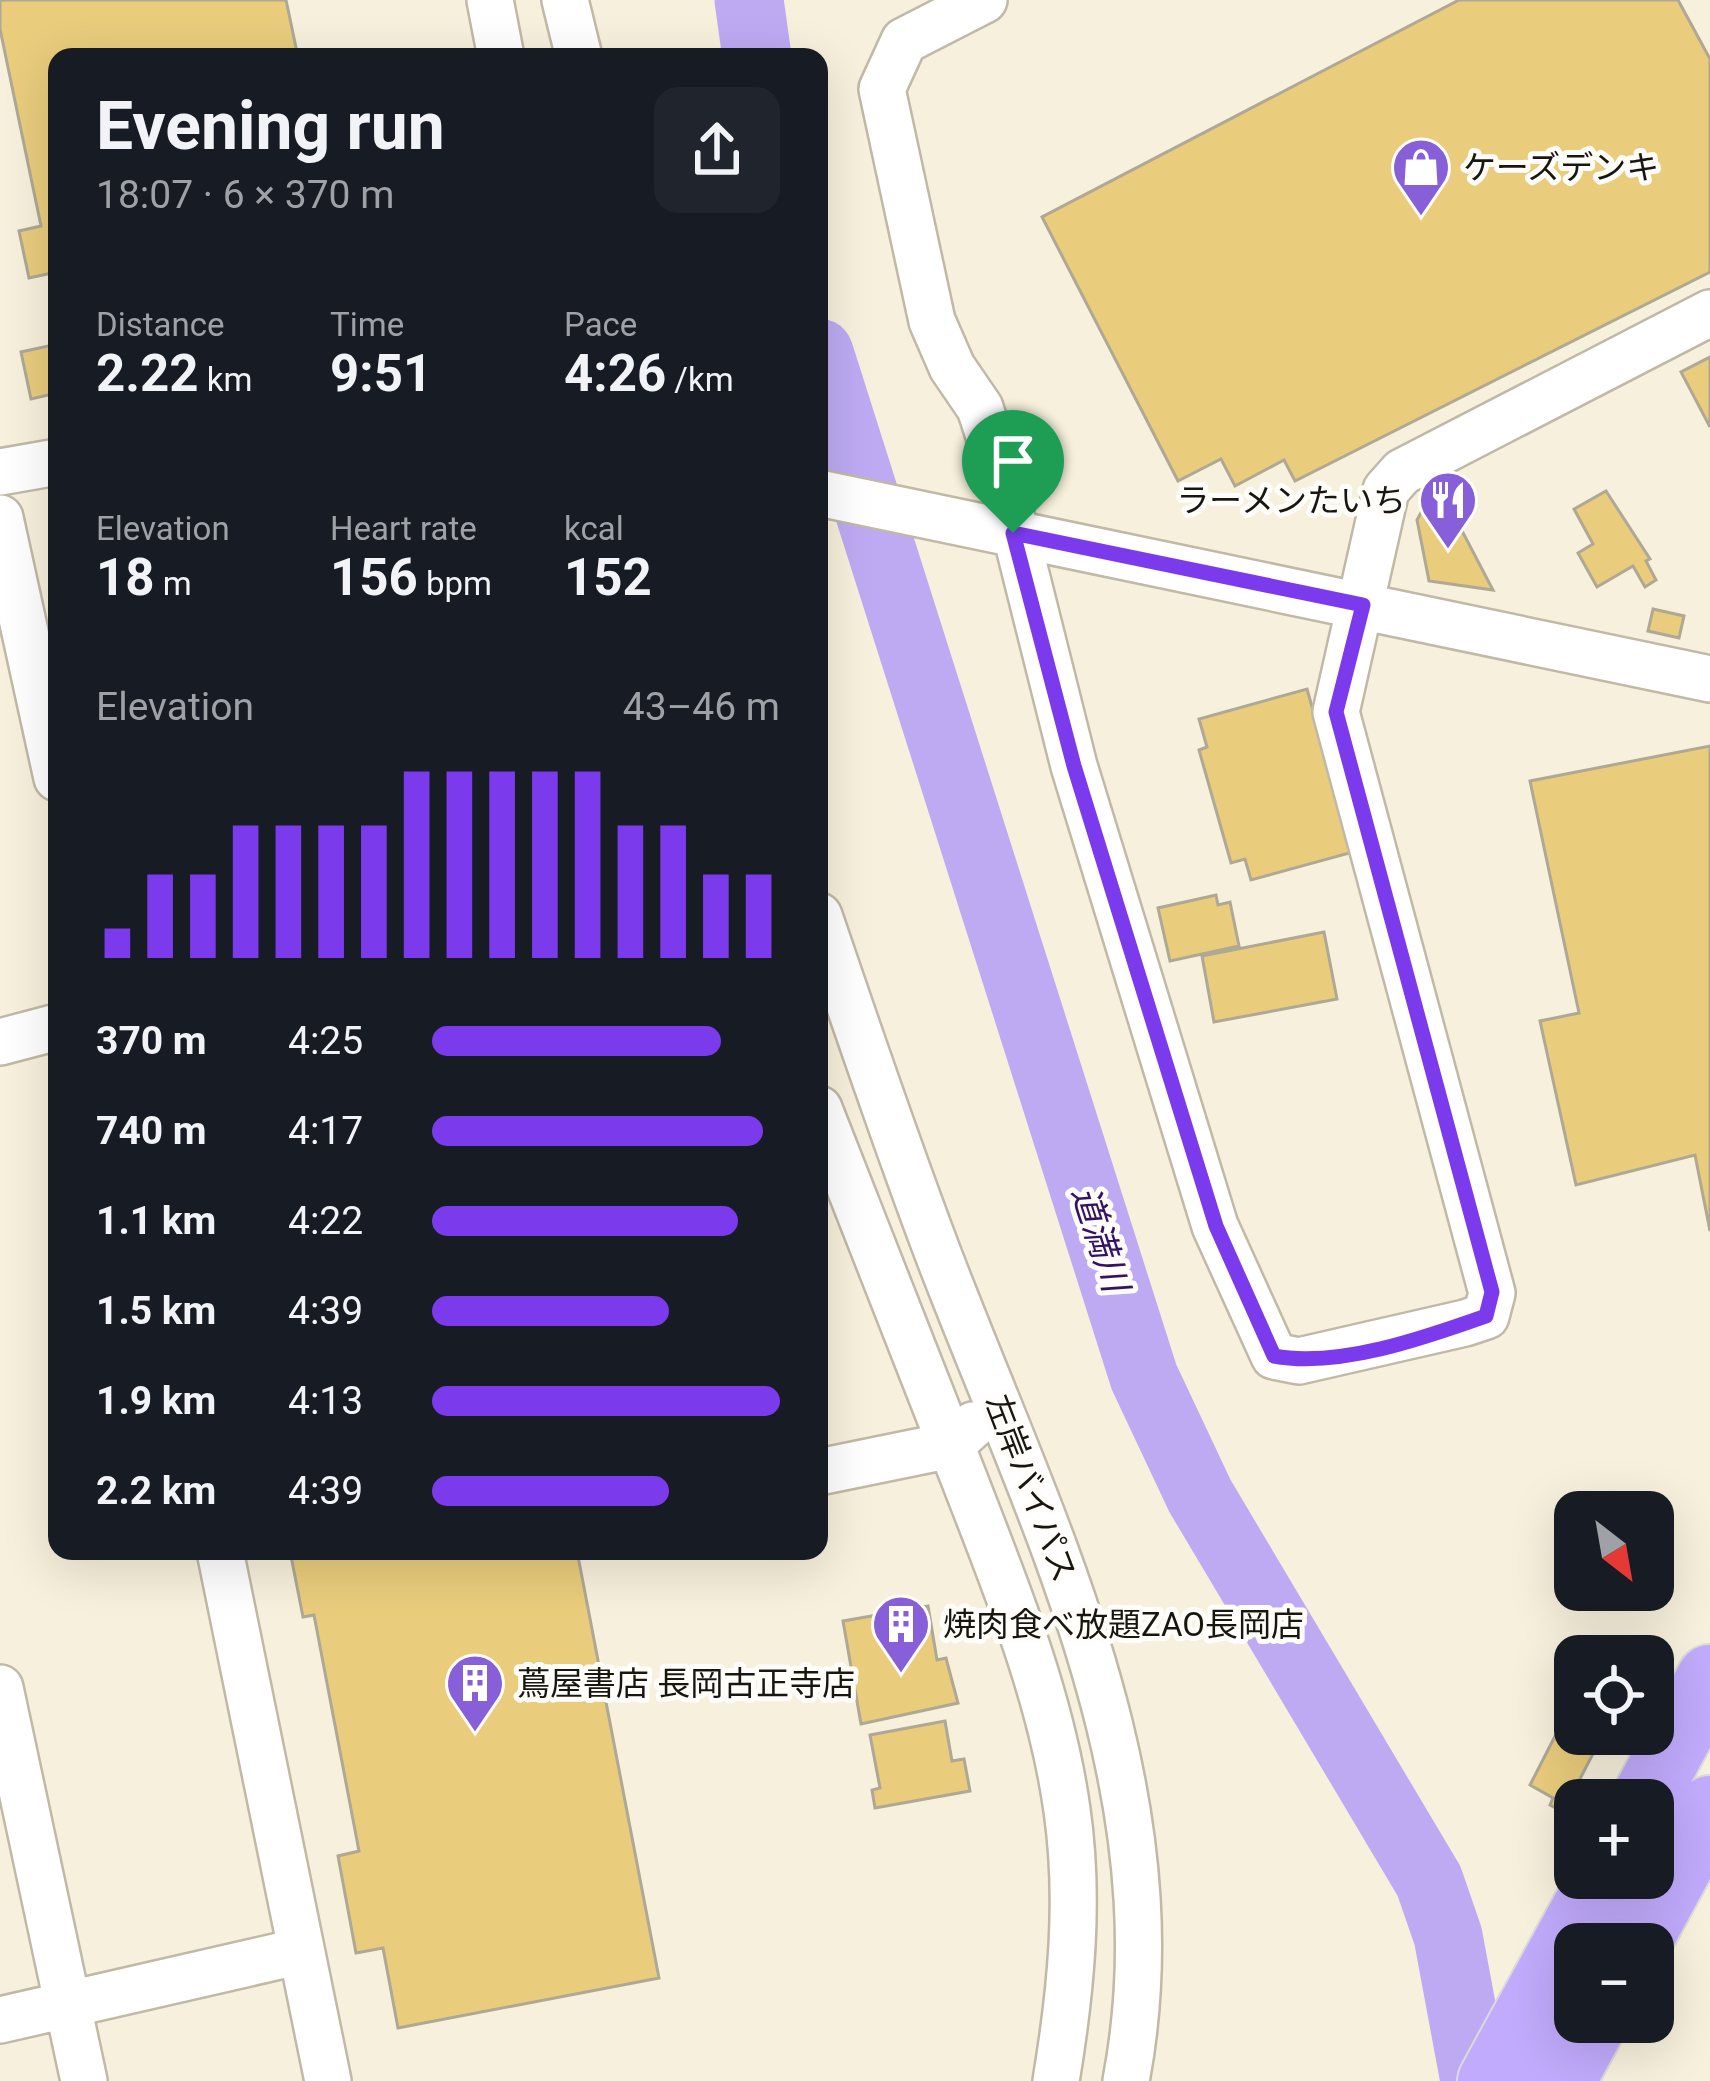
<!DOCTYPE html>
<meta charset="utf-8">
<style>
body{margin:0;font-family:Roboto,"Noto Sans JP",sans-serif;background:#20242c;color:#f1f3f6;height:100vh;display:flex;flex-direction:column;font-size:45px;white-space:nowrap}
*{box-sizing:border-box;margin:0}
p{font-size:39px;color:#9ea1a6}
.icon{flex:none;width:66px;height:66px;fill:none;stroke:currentColor;stroke-width:2;stroke-linecap:round;stroke-linejoin:round}
.map{position:relative;flex:1;overflow:hidden}
.panel{position:absolute;left:48px;top:48px;width:780px;height:1512px;display:flex;flex-direction:column;background:#171b24;border-radius:24px;box-shadow:0 12px 48px #0002}
.panel>*{flex:none}
.needle{width:78px;rotate:149deg}
.buttons{position:absolute;left:1554px;top:1491px;display:grid;gap:24px}
.buttons a{display:grid;place-items:center;width:120px;height:120px;border-radius:24px;background:#171b24;box-shadow:0 12px 48px #0002;font-size:60px}
.pin{position:absolute;display:grid;place-items:center;width:102px;height:102px;color:#fff;margin:-123px -51px;border-radius:50% 50% 50% 0;rotate:-45deg;box-shadow:0 0 12px #0007}
.pin .icon{rotate:45deg}
.round{display:grid;place-items:center;flex:none;width:126px;height:126px;border-radius:24px;background:#20242c}
.head{display:flex;align-items:center;justify-content:space-between;height:204px;padding:0 48px}
h1{font-size:66px;font-weight:700;line-height:90px}
.figures{display:grid;grid-template-columns:repeat(3,1fr);gap:18px;height:204px;padding:12px 48px}
.figures div{display:grid;align-content:center}
.figures b{font-size:51px;font-weight:700}
.figures small{font-size:33px;font-weight:400}
.figures p{font-size:33px}
.chart{height:336px;padding:24px 48px}
.chart p{display:flex;justify-content:space-between}
.chart svg{width:100%;height:216px;margin-top:12px;stroke:#7c3aed;stroke-width:6}
ul{padding:0 48px;list-style:none;font-size:39px}
li{display:grid;grid-template-columns:192px 144px 1fr;align-items:center;height:90px}
li i{height:30px;border-radius:15px;background:#7c3aed}
.map>svg:first-child{display:block}
.lines{fill:none;stroke-linecap:round;stroke-linejoin:round}
.river{stroke:#bdaaf3;stroke-width:69}
.building{fill:#e9cc7c;stroke:#aea895;stroke-width:3}
.minor-casing{stroke:#c0b9a7;stroke-width:50}
.highway-casing{stroke:#dadad9;stroke-width:70}
.minor{stroke:#fff;stroke-width:45}
.highway{stroke:#c0abfc;stroke-width:66}
.route-casing{stroke:#fff;stroke-width:24}
.route{stroke:#7c3aed;stroke-width:15}
.labels{text-anchor:middle;dominant-baseline:central;stroke-width:10;stroke-linejoin:round;paint-order:stroke}
.poi-label{font-size:33px;fill:#18160f;stroke:#fefdf9;text-anchor:start}
.street-label{font-size:33px;fill:#18160f;stroke:#fefdf9}
.water-label{font-size:36px;font-style:italic;fill:#341165;stroke:#fefdf9}
</style>
<div class="map">
<svg width="1710" height="2081" viewBox="0 0 1710 2081">
<rect width="100%" height="100%" fill="#f7f0dc"/>
<g class="lines">
<path class="river" d="M 749,0 L 757,57
M 819,353 L 1144,1377 L 1200,1496 L 1429,1881 L 1448,1936 L 1475,2081"/>
</g>
<path class="building" d="M 0,0 L 286,0 L 298,57 L 57,57 L 57,272 L 29,278 L 19,231 L 41,226 L 0,29 Z
M 1459,0 L 1678,0 L 1710,59 L 1710,272 L 1295,481 L 1284,460 L 1235,486 L 1221,459 L 1178,481 L 1042,217 Z
M 57,344 L 57,393 L 31,399 L 21,352 Z
M 1710,357 L 1710,427 L 1681,372 Z
M 1606,491 L 1650,559 L 1646,561 L 1656,580 L 1645,587 L 1633,566 L 1597,587 L 1578,553 L 1593,544 L 1574,509 Z
M 1447,502 L 1493,590 L 1429,581 L 1417,520 L 1424,507 Z
M 1653,609 L 1684,616 L 1679,638 L 1648,631 Z
M 1307,689 L 1353,852 L 1251,880 L 1245,859 L 1231,863 L 1199,750 L 1207,747 L 1199,719 Z
M 1710,746 L 1710,1231 L 1695,1155 L 1576,1185 L 1540,1021 L 1579,1013 L 1530,781 Z
M 1216,895 L 1218,905 L 1230,902 L 1239,946 L 1170,961 L 1158,908 Z
M 1324,932 L 1337,999 L 1214,1022 L 1202,956 Z
M 290,1551 L 577,1551 L 659,1978 L 398,2028 L 383,1948 L 356,1953 L 338,1856 L 359,1851 L 314,1615 L 303,1617 Z
M 928,1606 L 937,1660 L 946,1658 L 958,1703 L 861,1724 L 843,1621 Z
M 1572,1703 L 1575,1734 L 1610,1734 L 1604,1745 L 1599,1742 L 1563,1812 L 1550,1805 L 1553,1798 L 1530,1785 Z
M 945,1721 L 952,1761 L 964,1759 L 970,1791 L 875,1808 L 872,1790 L 880,1788 L 870,1735 Z"/>
<g class="lines">
<g class="minor-casing">
<path id="minor" d="M 490,0 L 501,57
M 565,0 L 579,57
M 984,0 L 904,41 L 882,89 L 932,321 L 952,367 L 980,408 L 998,463 L 1074,766 L 1215,1226 L 1274,1356 L 1299,1361 L 1465,1323 L 1486,1316 L 1492,1293 L 1336,712 L 1386,490 L 1402,472 L 1710,313
M 0,472 L 57,462
M 819,493 L 1710,679
M 0,518 L 57,778
M 819,916 C 857,1028 895,1140 937,1251 C 1038,1517 1182,1787 1126,2081
M 0,1042 L 57,1027
M 819,1109 C 868,1233 917,1357 965,1481 C 1006,1587 1051,1696 1067,1810 C 1080,1900 1071,1991 1056,2081
M 819,1472 L 951,1445 L 973,1425
M 220,1551 L 328,2081
M 0,1688 L 84,2081
M 0,2020 L 301,1951"/>
</g>
<g class="highway-casing">
<path id="highway" d="M 1644,1800 L 1710,1678
M 1637,1944 L 1710,1809
M 1491,2081 L 1602,1878
M 1562,2081 L 1594,2022"/>
</g>
<use href="#minor" class="minor"/>
<use href="#highway" class="highway"/>
</g>
<g class="lines">
<g class="route-casing">
<path id="route" d="M 1013,533 L 1363,605 L 1336,712 L 1492,1292 L 1486,1316 C 1424,1338 1339,1368 1274,1356 L 1216,1226 L 1074,766 Z"/>
</g>
<use href="#route" class="route"/>
</g>
<defs>
<g id="shop-pin" transform="scale(3)"><path d="M0 17L-7.5 6A9.5 9.5 0 1 1 7.5 6Z" fill="#875fd9" stroke="#fefdf9"/><path d="M-5-2.5h2.3a2.7 3.5 0 0 1 5.4 0H5L5.5 6h-11ZM-1.5-2.5h3a1.5 2.3 0 0 0-3 0Z" fill="#fff"/></g>
<g id="restaurant-pin" transform="scale(3)"><path d="M0 17L-7.5 6A9.5 9.5 0 1 1 7.5 6Z" fill="#875fd9" stroke="#fefdf9"/><path d="M-5-6h1v4h1v-4h1v4h1v-4h1v5L-1.5 .5V6h-2V.5L-5-1ZM5-6V6H3V1.5H1.5Q1.5-4 5-6Z" fill="#fff"/></g>
<g id="building-pin" transform="scale(3)"><path d="M0 17L-7.5 6A9.5 9.5 0 1 1 7.5 6Z" fill="#875fd9" stroke="#fefdf9"/><path d="M-4-6H4V6H1V3H-1V6H-4ZM-2.5-4.3h1.7v1.8h-1.7ZM.8-4.3h1.7v1.8H.8ZM-2.5-1h1.7V.8h-1.7ZM.8-1h1.7V.8H.8Z" fill="#fff"/></g>
</defs>
<g fill-rule="evenodd">
<use href="#shop-pin" x="1421" y="167"/>
<use href="#restaurant-pin" x="1448" y="500"/>
<use href="#building-pin" x="901" y="1624"/>
<use href="#building-pin" x="475" y="1683"/>
</g>
<g class="labels">
<g class="poi-label">
<text x="1463" y="167">ケーズデンキ</text>
<text x="1406" y="500" text-anchor="end">ラーメンたいち</text>
<text x="943" y="1624">焼肉食べ放題ZAO長岡店</text>
<text x="517" y="1683">蔦屋書店 長岡古正寺店</text>
</g>
<g class="street-label">
<text transform="translate(1031 1488) rotate(69)">左岸バイパス</text>
</g>
<g class="water-label">
<text transform="translate(1100 1239) rotate(72)">道満川</text>
</g>
</g>
</svg>
<div class="buttons">
<a><svg class="needle" viewBox="-14 -14 28 28"><path d="M0-13l5 13h-10z" fill="#e53935"/><path d="M0 13l5-13h-10z" fill="#9ea1a6"/></svg></a>
<a><svg class="icon" aria-label="locate" viewBox="0 0 24 24"><circle cx="12" cy="12" r="6"/><path d="M12 2v4M12 18v4M2 12h4M18 12h4"/></svg></a>
<a>+</a>
<a>−</a>
</div>
<div class="pin" style="left:1013px;top:533px;background:#1e9e55"><svg class="icon" aria-label="arrive" viewBox="0 0 24 24"><path d="M6 21V4h12l-3 4 3 4H6"/></svg></div>
<section class="panel">
<div class="head"><div><h1>Evening run</h1><p>18:07 · 6 × 370 m</p></div><a class="round"><svg class="icon" aria-label="share" viewBox="0 0 24 24"><path d="M12 15V3M7 8l5-5 5 5M5 13v7h14v-7"/></svg></a></div>
<div class="figures">
<div><p>Distance</p><b>2.22<small> km</small></b></div>
<div><p>Time</p><b>9:51</b></div>
<div><p>Pace</p><b>4:26<small> /km</small></b></div>
</div>
<div class="figures">
<div><p>Elevation</p><b>18<small> m</small></b></div>
<div><p>Heart rate</p><b>156<small> bpm</small></b></div>
<div><p>kcal</p><b>152</b></div>
</div>
<div class="chart"><p><span>Elevation</span>43–46 m</p>
<svg viewBox="0 0 160 44" preserveAspectRatio="none"><path d="M5 44V38M15 44V27M25 44V27M35 44V17M45 44V17M55 44V17M65 44V17M75 44V6M85 44V6M95 44V6M105 44V6M115 44V6M125 44V17M135 44V17M145 44V27M155 44V27"/></svg>
</div>
<ul>
<li><b>370 m</b>4:25<i style="width:83%"></i></li>
<li><b>740 m</b>4:17<i style="width:95%"></i></li>
<li><b>1.1 km</b>4:22<i style="width:88%"></i></li>
<li><b>1.5 km</b>4:39<i style="width:68%"></i></li>
<li><b>1.9 km</b>4:13<i style="width:100%"></i></li>
<li><b>2.2 km</b>4:39<i style="width:68%"></i></li>
</ul>
</section>
</div>
